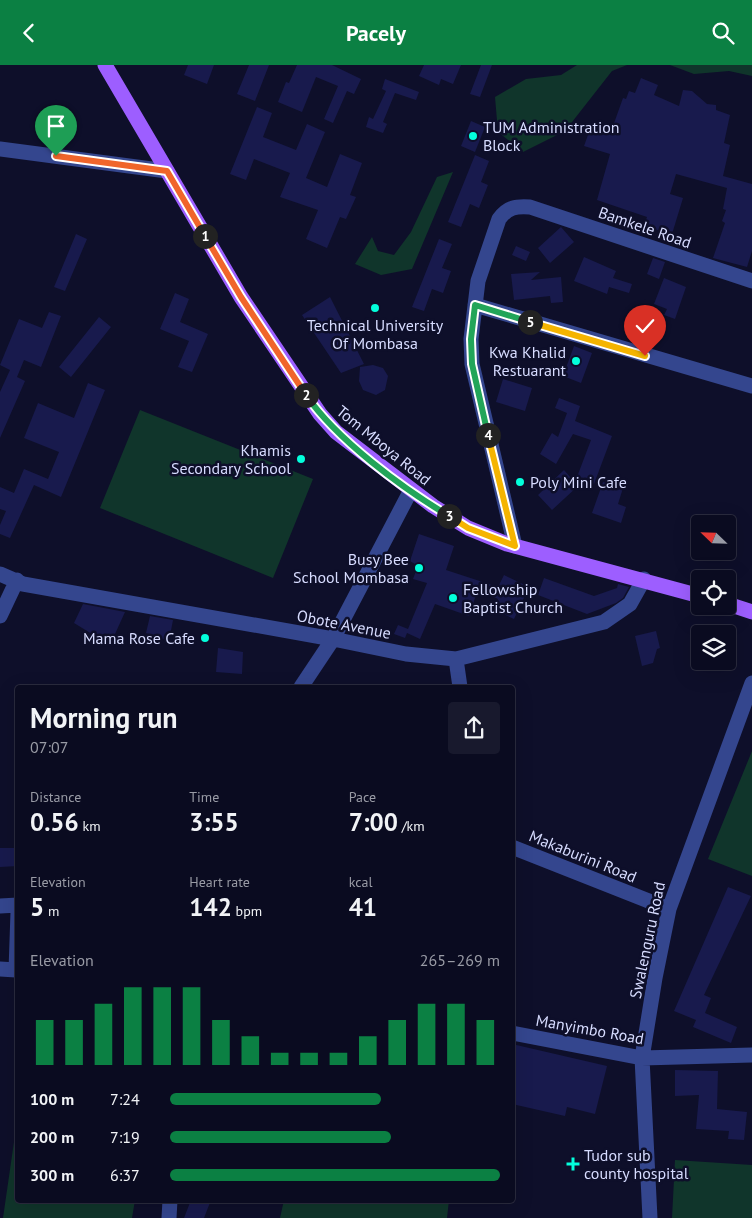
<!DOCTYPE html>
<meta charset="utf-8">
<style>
body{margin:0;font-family:"PT Sans",sans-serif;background:#18192d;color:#f1f3f6;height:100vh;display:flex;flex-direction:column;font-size:19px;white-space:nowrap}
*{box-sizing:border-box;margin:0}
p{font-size:16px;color:#999ba5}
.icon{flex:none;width:28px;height:28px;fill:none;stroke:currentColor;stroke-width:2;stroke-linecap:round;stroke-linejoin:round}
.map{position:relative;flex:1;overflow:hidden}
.details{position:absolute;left:15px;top:620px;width:500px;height:518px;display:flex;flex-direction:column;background:#0a0b20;border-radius:5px;box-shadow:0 5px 20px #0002,0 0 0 1px #2a2b3e}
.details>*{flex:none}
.needle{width:32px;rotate:293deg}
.controls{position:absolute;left:691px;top:450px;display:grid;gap:10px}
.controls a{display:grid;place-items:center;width:45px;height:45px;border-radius:5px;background:#0a0b20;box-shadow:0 5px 20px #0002,0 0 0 1px #2a2b3e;font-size:25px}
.pin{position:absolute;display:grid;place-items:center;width:42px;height:42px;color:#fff;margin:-51px -21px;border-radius:50% 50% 50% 0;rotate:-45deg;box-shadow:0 0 5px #0007}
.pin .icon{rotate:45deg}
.km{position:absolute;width:25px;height:25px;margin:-12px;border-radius:50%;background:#222;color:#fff;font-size:14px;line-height:25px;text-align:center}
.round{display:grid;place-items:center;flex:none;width:52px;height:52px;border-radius:5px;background:#18192d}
.summary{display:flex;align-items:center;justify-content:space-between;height:85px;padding:0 15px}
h1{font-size:28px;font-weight:600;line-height:38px}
.metrics{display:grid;grid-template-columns:repeat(3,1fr);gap:8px;height:85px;padding:5px 15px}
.metrics div{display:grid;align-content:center}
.metrics b{font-size:25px;font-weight:600}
.metrics small{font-size:14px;font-weight:400}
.metrics p{font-size:14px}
.chart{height:140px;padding:10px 15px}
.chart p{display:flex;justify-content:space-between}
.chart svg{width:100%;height:90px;margin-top:5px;stroke:#0b8043;stroke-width:6}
ul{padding:0 15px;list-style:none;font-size:16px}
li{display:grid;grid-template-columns:80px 60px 1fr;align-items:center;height:38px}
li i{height:12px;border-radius:6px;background:#0b8043}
header{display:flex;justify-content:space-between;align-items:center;height:65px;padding:0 15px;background:#0b8043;color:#fff;font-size:22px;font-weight:600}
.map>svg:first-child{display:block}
.green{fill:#10352b}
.building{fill:#181a4d}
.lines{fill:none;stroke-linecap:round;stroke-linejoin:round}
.minor{stroke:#34468e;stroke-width:15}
.major{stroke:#9d5eff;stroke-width:15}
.split-1-casing{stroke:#fff;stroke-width:10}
.split-2-casing{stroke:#fff;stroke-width:10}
.split-3-casing{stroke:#fff;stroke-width:10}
.split-4-casing{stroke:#fff;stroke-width:10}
.split-5-casing{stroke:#fff;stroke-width:10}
.split-6-casing{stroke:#fff;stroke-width:10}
.split-1{stroke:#f0652b;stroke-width:6}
.split-2{stroke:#f0652b;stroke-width:6}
.split-3{stroke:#22a559;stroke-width:6}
.split-4{stroke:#f5b400;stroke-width:6}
.split-5{stroke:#22a559;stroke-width:6}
.split-6{stroke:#f5b400;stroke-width:6}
.poi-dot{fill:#03ffdc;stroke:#0e0f2a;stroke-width:2}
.labels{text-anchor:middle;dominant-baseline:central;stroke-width:5;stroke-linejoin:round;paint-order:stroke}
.poi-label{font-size:16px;fill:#d7dcff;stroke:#0e0f2a;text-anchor:start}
.street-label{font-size:16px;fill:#d7dcff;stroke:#0e0f2a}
</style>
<header><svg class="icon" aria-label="back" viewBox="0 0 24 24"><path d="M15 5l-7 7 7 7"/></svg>Pacely<svg class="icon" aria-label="search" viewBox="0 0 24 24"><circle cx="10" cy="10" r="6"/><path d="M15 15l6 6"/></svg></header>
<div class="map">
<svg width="752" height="1153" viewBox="0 0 752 1153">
<rect width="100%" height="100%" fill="#0e0f2a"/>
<path class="green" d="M 577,0 L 627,0 L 612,6 L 565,66 L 523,87 L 498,67 L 495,32 L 526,14 L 561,10 Z
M 670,0 L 752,0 L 752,11 L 729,6 L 694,9 Z
M 453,107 L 412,204 L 381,210 L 355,199 L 372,172 L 378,186 L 394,190 L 411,167 L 437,112 Z
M 140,345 L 313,414 L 273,513 L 100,443 Z
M 752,686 L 752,811 L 708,794 Z
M 17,1056 L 18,1135 L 135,1135 L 132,1153 L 3,1153 Z
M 675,1095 L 752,1100 L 752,1153 L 672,1153 Z
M 284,1135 L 449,1135 L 447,1153 L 280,1153 Z"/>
<path class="building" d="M 188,0 L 214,0 L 207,19 L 184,10 Z
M 249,0 L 269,0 L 255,36 L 237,29 Z
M 297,0 L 332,0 L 361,14 L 354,29 L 347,26 L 333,58 L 324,54 L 338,21 L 316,12 L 302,47 L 278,37 L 286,17 L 289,18 Z
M 424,0 L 461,0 L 453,19 L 441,14 L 439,20 L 419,11 Z
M 481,0 L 492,0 L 480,32 L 470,29 Z
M 641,13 L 658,20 L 654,30 L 679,41 L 683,25 L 692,26 L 707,39 L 716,40 L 716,45 L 730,50 L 724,78 L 730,80 L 723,111 L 752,119 L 752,186 L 747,202 L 713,193 L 725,158 L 722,156 L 726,145 L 723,144 L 727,123 L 676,109 L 670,129 L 683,133 L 672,169 L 644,161 L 647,152 L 597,135 L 610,89 L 584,81 L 593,56 L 613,61 L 623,33 L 626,34 L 629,26 L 635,28 Z
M 385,14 L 419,27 L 416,35 L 395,28 L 383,57 L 387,59 L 383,68 L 366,62 L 369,52 L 373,54 L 386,26 L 382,24 Z
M 257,42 L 272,48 L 263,72 L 296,85 L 307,59 L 325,67 L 306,113 L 327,122 L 340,89 L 362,98 L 350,130 L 356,132 L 346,154 L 340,152 L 327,183 L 306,174 L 318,145 L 280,132 L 290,108 L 254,94 L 246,115 L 230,109 Z
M 471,56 L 485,62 L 475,87 L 461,81 Z
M 475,90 L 489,96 L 481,117 L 488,120 L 479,143 L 470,139 L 461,162 L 448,157 Z
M 561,162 L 574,177 L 550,198 L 538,183 Z
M 76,169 L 87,174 L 65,226 L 54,222 Z
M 439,174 L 452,179 L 442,203 L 451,206 L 443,228 L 432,224 L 424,246 L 412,242 Z
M 516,181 L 530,187 L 526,196 L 512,190 Z
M 584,192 L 616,206 L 613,213 L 632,219 L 629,228 L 609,222 L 607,229 L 574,216 Z
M 653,193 L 665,197 L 659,214 L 647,209 Z
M 540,207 L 531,215 L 561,212 L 563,237 L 551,238 L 550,231 L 514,235 L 511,209 Z
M 664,213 L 686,222 L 675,254 L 664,250 L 667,244 L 654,239 Z
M 175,228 L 189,234 L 180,257 L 208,269 L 192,307 L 178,302 L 189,276 L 160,264 Z
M 330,232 L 364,299 L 341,308 L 302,250 Z
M 49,247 L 61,251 L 41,302 L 24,295 L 17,312 L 25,316 L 0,373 L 0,327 L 10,305 L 0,300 L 19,254 L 42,263 Z
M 99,252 L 111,262 L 71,312 L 59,302 Z
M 574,281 L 592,288 L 581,318 L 563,311 Z
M 373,300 L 383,303 L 388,311 L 385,325 L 376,330 L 363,325 L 359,316 L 360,302 Z
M 503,314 L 532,323 L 525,346 L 496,337 Z
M 88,318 L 105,325 L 61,432 L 34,420 L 10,473 L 0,469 L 0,460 L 6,446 L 0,444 L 0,422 L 14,428 L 24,404 L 48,414 L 59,387 L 24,373 L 38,338 L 74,353 Z
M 559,333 L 580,341 L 575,356 L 612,371 L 594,419 L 577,412 L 591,375 L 573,369 L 556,399 L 540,389 L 552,368 L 558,372 L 567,348 L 555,343 Z
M 564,405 L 578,421 L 552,445 L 538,430 Z
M 603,417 L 623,423 L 618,439 L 626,442 L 621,458 L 592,448 Z
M 419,469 L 454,481 L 446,505 L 498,522 L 504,510 L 529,522 L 514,554 L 493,544 L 498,534 L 478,524 L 469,551 L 435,539 L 420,574 L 407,568 L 405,573 L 394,569 L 398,560 L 408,564 L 427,518 L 413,514 L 418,501 L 410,496 Z
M 544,513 L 594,531 L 617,523 L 618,519 L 629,522 L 623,533 L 616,538 L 587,549 L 538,530 Z
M 83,539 L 125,547 L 110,580 L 74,558 Z
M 150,551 L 173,555 L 169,576 L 146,568 Z
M 656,566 L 660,583 L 657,584 L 653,598 L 642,601 L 635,571 Z
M 218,583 L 243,587 L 242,609 L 216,607 Z
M 0,783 L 18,783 L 18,801 L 0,802 Z
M 728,822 L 751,831 L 704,930 L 711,933 L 705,948 L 737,962 L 731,978 L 693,962 L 696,955 L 674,946 Z
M 512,979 L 607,1001 L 595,1049 L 567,1042 L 565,1051 L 512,1039 Z
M 675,1005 L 718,1006 L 717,1044 L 747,1047 L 744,1075 L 728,1074 L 729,1066 L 696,1064 L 699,1030 L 675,1031 Z
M 191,1135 L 211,1135 L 204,1153 L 184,1153 Z"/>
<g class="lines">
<path class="minor" d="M 0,84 L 167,106
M 475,240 L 752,321
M 515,481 L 472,299 L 471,274 L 478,216 L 499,154 C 508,142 516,141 530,142 L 752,216
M 0,509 L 23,519 L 333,574 L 406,589 L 456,594 L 604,557 L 630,539 L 644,514
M 0,551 L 17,515
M 456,594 L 460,622
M 301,622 L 333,574 L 411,425
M 512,782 L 669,844
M 0,841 L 18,840
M 0,904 L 16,905 L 18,847
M 512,968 L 642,993 L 752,990
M 169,1153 L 170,1135
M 650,1153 L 642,993 L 655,913 L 669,844 L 752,618"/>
<path class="major" d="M 105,0 L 241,232 L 320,349 L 336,367 L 433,441 L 468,463 L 507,479 L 700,531
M 728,539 L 752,547"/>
</g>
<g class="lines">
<g class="split-1-casing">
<path id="split-1" d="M 56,91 L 167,106 L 205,171"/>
</g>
<g class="split-2-casing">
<path id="split-2" d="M 205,171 L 241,232 L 306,330"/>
</g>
<g class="split-3-casing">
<path id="split-3" d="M 306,330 C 337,375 402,423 449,451"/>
</g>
<g class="split-4-casing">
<path id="split-4" d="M 449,451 L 468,463 L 515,481 L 488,370"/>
</g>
<g class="split-5-casing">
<path id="split-5" d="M 488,370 L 472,299 L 471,274 L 475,240 L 530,257"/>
</g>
<g class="split-6-casing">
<path id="split-6" d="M 530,257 L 645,291"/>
</g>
<use href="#split-1" class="split-1"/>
<use href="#split-2" class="split-2"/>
<use href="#split-3" class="split-3"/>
<use href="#split-4" class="split-4"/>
<use href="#split-5" class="split-5"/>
<use href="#split-6" class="split-6"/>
</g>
<g class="poi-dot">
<circle cx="473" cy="71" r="5"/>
<circle cx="375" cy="243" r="5"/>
<circle cx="576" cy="296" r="5"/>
<circle cx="301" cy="394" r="5"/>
<circle cx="520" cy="417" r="5"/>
<circle cx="419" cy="503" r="5"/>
<circle cx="453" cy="533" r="5"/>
<circle cx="205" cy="573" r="5"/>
<path d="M570.5 1091.5h5v5h5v5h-5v5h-5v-5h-5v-5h5z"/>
</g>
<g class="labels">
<g class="poi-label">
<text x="483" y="62">TUM Administration<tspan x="483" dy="18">Block</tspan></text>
<text x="375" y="260" text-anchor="middle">Technical University<tspan x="375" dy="18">Of Mombasa</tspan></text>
<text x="566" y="287" text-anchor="end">Kwa Khalid<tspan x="566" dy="18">Restuarant</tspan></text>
<text x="291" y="385" text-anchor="end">Khamis<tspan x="291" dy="18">Secondary School</tspan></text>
<text x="530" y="417">Poly Mini Cafe</text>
<text x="409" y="494" text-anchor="end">Busy Bee<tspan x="409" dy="18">School Mombasa</tspan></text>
<text x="463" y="524">Fellowship<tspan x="463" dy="18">Baptist Church</tspan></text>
<text x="195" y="573" text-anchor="end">Mama Rose Cafe</text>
<text x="584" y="1090">Tudor sub<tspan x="584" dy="18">county hospital</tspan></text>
</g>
<g class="street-label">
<text transform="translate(645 162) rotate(19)">Bamkele Road</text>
<text transform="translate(384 380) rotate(39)">Tom Mboya Road</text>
<text transform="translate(344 559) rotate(11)">Obote Avenue</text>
<text transform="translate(583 791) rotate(22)">Makaburini Road</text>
<text transform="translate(647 875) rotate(-78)">Swalenguru Road</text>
<text transform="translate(590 964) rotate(10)">Manyimbo Road</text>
</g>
</g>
</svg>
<div class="controls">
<a><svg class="needle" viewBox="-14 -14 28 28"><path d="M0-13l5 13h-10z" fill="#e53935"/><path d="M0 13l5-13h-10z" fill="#999ba5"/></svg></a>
<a><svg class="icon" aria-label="locate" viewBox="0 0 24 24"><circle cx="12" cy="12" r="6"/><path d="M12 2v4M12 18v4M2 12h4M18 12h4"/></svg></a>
<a><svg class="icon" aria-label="layers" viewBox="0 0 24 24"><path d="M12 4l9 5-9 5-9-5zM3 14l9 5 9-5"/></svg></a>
</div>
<div class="pin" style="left:56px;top:91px;background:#1e9e55"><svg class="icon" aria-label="arrive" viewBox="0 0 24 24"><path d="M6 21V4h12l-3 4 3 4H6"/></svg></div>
<div class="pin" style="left:645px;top:291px;background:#d93025"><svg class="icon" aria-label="check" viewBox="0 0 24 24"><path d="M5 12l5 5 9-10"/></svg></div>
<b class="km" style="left:205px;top:171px">1</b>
<b class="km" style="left:306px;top:330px">2</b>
<b class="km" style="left:449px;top:451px">3</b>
<b class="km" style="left:488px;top:370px">4</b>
<b class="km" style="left:530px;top:257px">5</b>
<section class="details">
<div class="summary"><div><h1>Morning run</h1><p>07:07</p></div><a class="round"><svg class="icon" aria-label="share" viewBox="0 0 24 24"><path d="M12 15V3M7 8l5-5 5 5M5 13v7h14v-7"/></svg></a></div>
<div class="metrics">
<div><p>Distance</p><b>0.56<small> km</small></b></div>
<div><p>Time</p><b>3:55</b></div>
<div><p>Pace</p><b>7:00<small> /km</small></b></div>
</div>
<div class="metrics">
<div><p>Elevation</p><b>5<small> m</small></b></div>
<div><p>Heart rate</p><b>142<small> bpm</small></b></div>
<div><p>kcal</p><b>41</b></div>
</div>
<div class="chart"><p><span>Elevation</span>265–269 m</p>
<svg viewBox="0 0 160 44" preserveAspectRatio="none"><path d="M5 44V22M15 44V22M25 44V14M35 44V6M45 44V6M55 44V6M65 44V22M75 44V30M85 44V38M95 44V38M105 44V38M115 44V30M125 44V22M135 44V14M145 44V14M155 44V22"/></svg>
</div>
<ul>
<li><b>100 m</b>7:24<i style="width:64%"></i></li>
<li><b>200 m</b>7:19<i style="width:67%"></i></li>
<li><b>300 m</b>6:37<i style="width:100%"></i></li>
</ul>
</section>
</div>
